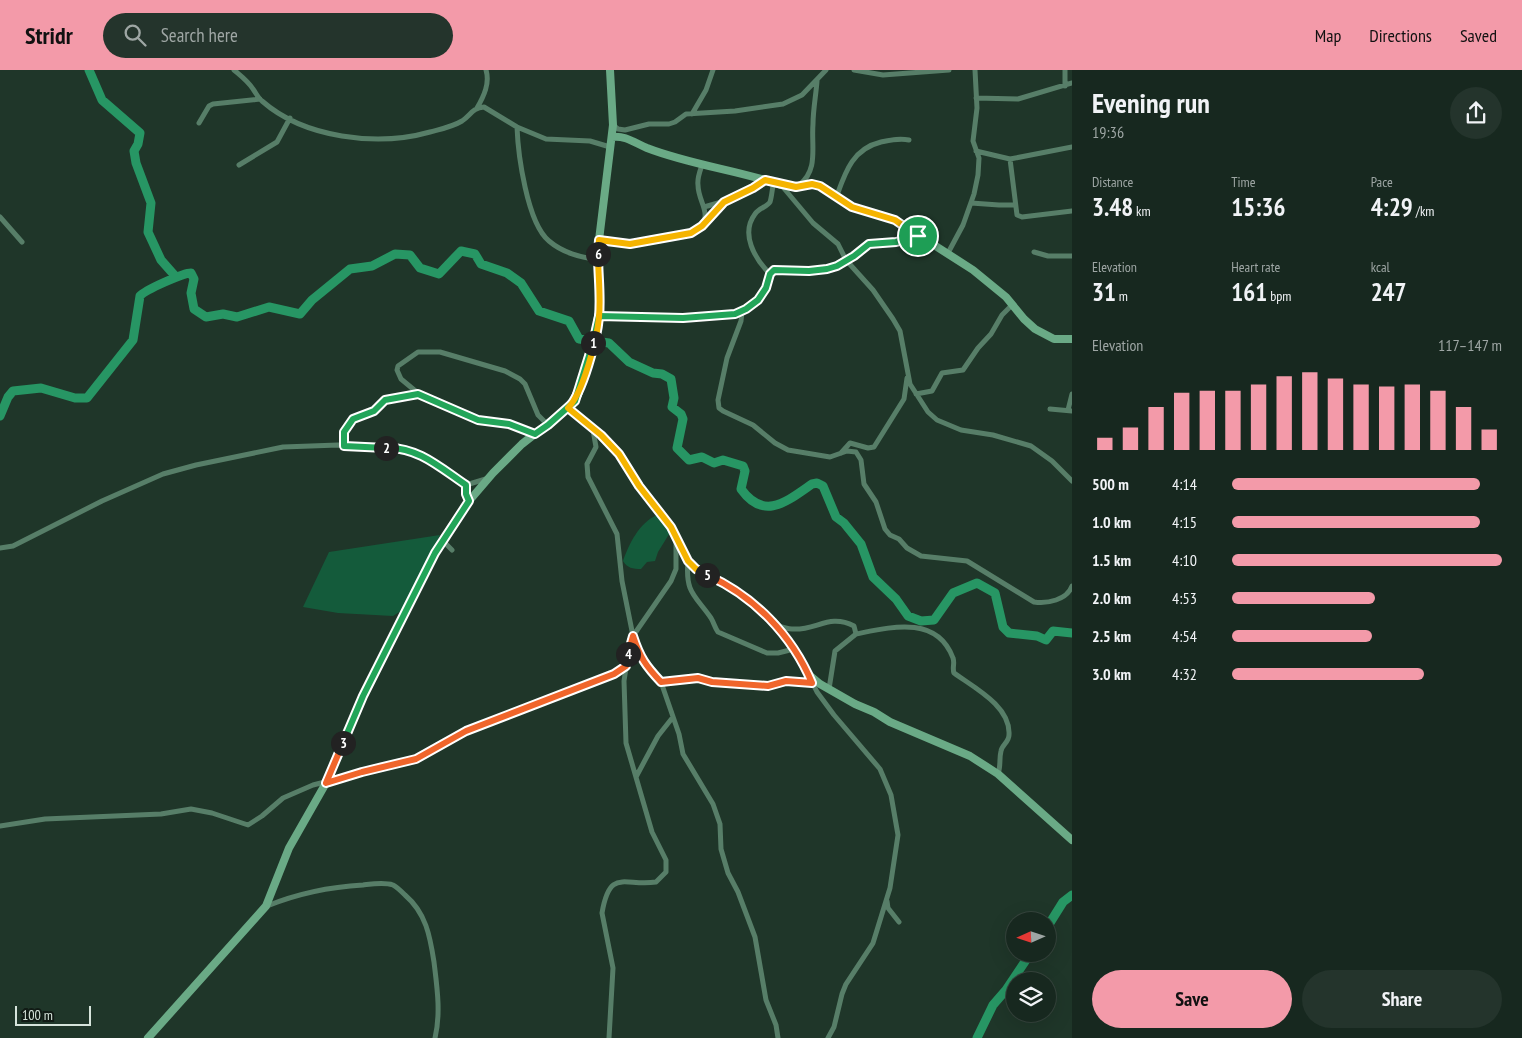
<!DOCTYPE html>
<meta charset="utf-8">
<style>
body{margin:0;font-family:"PT Sans Narrow",sans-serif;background:#24342c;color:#f1f3f6;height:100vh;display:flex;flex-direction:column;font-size:19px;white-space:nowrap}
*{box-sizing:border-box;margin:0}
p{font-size:16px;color:#9ea6a4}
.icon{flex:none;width:28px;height:28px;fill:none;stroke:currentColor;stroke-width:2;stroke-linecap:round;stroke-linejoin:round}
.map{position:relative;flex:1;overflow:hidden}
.side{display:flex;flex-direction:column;background:#17281f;width:450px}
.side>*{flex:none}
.needle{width:32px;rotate:267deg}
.fabs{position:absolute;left:1006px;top:842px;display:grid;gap:10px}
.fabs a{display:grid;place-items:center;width:50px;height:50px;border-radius:50%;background:#17281f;box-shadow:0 5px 20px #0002,0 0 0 1px #36443d;font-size:25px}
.scale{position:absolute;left:15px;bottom:12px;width:76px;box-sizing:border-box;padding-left:5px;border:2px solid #d6e4db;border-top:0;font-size:14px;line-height:18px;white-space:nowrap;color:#d6e4db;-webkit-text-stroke:4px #111b15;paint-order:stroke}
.pin{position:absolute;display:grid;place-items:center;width:42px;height:42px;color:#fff;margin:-21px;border:2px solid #fff;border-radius:50%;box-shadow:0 1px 5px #0007}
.km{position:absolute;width:25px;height:25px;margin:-12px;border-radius:50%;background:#222;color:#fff;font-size:14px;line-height:25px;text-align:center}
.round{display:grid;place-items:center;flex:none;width:52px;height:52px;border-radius:26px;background:#24342c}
.summary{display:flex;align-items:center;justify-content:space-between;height:85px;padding:0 20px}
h1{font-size:28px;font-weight:800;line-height:38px}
.metrics{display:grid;grid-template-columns:repeat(3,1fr);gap:8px;height:85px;padding:5px 20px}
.metrics div{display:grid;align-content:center}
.metrics b{font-size:25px;font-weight:800}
.metrics small{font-size:14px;font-weight:400}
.metrics p{font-size:14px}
.chart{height:140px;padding:10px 20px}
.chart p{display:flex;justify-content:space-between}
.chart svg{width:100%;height:90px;margin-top:5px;stroke:#f39aa9;stroke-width:6}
.button{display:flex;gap:10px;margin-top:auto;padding:10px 20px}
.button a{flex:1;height:58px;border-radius:30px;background:#f39aa9;color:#111;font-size:20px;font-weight:800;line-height:58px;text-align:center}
.button a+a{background:#24342c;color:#f1f3f6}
ul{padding:0 20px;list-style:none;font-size:16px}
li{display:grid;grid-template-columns:80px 60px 1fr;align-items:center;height:38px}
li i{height:12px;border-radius:6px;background:#f39aa9}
header{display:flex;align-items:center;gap:30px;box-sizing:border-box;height:70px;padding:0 25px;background:#f39aa9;color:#111}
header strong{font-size:24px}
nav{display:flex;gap:28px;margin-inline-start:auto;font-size:18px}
.search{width:350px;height:45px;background:#24342c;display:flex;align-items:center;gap:12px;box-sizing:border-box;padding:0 18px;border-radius:28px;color:#9ea6a4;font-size:19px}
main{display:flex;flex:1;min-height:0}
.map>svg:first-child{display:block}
.green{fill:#145b3b}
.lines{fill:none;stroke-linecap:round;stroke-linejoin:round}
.river{stroke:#279664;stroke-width:9}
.street{stroke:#577e68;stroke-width:5}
.secondary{stroke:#6aaa86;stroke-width:8}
.split-1-casing{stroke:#fff;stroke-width:10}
.split-2-casing{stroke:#fff;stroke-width:10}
.split-3-casing{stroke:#fff;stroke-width:10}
.split-4-casing{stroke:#fff;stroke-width:10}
.split-5-casing{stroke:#fff;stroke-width:10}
.split-6-casing{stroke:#fff;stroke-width:10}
.split-7-casing{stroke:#fff;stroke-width:10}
.split-1{stroke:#22a559;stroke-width:6}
.split-2{stroke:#22a559;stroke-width:6}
.split-3{stroke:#22a559;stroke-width:6}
.split-4{stroke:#f0652b;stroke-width:6}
.split-5{stroke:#f0652b;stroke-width:6}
.split-6{stroke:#f5b400;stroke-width:6}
.split-7{stroke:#f5b400;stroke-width:6}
</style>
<header>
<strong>Stridr</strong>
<div class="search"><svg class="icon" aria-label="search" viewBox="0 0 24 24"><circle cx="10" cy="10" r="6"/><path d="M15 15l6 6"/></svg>Search here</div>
<nav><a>Map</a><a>Directions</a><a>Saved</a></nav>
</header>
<main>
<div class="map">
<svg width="1072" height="968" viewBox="0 0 1072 968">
<rect width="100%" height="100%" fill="#1f3629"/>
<path class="green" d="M 657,445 L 671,461 L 658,482 L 655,491 L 647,492 L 641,499 C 633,499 627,498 623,491 C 629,474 639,453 657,445 Z
M 440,465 L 404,539 L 393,546 L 338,543 L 303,537 L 329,482 Z"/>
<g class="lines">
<path class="river" d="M 89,0 L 102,30 L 140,63 L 138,74 L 134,81 L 136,93 L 151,133 L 148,162 L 161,190 L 176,207
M 0,346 L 8,327 L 13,321 L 41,318 L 75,328 L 87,328 L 133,270 L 140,226 C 145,220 183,203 191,203 L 194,209 L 191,223 L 194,239 L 206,247 L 223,244 L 237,247 L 269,237 L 300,244 L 312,230 L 350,199 L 372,196 L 395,184 L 410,185 L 420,198 L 439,204 L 461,181 L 475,184 L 481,194 L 507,203 L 521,213 L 539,241 L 569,251 L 579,269 L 609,273 L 629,292 L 653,303 L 662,304 L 671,309 L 674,328 L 672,337 L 681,344 L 683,349 L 677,378 L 689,390 L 702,387 L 714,393 L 723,390 L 743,396 L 745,401 L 741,419 C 764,451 786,432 812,414 L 817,413 L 823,416 L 836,447 L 844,453 L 861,474 L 873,507 L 896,529 L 908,546 L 921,551 L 934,550 L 953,523 L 977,513 L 995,523 L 1003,557 L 1009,563 L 1037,566 L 1046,570 L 1053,561 L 1072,563
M 1048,856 L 1063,832 L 1072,825
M 977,968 L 993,935 L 1006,920 L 1030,884"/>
<path class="street" d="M 234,0 C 241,6 248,11 253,19 C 256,23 258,28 262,31 C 304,68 377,77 430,62 C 441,59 452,57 462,51 C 471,45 472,38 484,37 L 517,57 L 546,69 L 590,71 L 610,77
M 854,0 L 883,5 L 949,0
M 1065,0 L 1065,16
M 976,28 L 1018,29 L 1072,13
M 477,38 C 484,26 490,13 486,0
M 692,44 L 706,20 L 713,0
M 199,53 L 209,36 L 213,34 L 260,29
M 613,55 L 618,59 L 625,60 L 649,54 L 669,54 L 675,52 L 686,44 L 735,41 L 783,34 L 802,25 L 826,0
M 517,57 C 518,84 527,153 549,171 C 563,183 580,187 598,190
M 976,81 L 1010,89 L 1072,77
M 1010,89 L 1017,145 L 1022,147 L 1072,141
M 239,95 L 277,72 L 290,48
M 799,115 C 819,100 811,76 813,54 C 813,40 816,25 817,11
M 782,116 L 813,153 L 838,174 L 846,190 L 873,220 L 893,249 L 900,261 L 910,314 L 928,342 L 937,350 L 961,360 L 993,365 L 1031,376 L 1052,391 L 1072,411
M 836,128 C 845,103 852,79 881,72 C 891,70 899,68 909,70
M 971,133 L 999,135 L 1015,135
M 704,137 L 732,129 L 765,110
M 0,147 L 22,172
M 704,152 L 723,133
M 599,170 L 630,174 L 695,162 C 716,145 698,134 698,115 C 697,108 700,101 702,95
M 1034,182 L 1048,186 L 1072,186
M 948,183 L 963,155 L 974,124 L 978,105 L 979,88 L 973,71 L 977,38 L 975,0
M 770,204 C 755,189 740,164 755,144 C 759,138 767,137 770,132 C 772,126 772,118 774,112
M 742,242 L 741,251 L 727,288 L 718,330 L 719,338 L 723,341 L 753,355 L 775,373 L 788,380 L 830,387 L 847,381 L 856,382 L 861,390 L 864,414 L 876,432 L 885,459 L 890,465 L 899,469 L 907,478 L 921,486 L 967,491 L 1034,532 C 1047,534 1067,530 1072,516
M 599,246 L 683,248 L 735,244 L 746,239 L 758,230 L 766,218 L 770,204 L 774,200 L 809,201 L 827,199 L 854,186 L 869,174 L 896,172 L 918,166
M 916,324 L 932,321 L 942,303 L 963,300 L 978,278 L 991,264 L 1002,245 L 1013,234
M 1050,339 L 1072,341
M 1068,340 L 1072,324
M 593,360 L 596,377 L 587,394 L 588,407 L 617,464 L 622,511 L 633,566 L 629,578 L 624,611 L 626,673 L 652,762 L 666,790 L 666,802 L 656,812 C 625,817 610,797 602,843 L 613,898 L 609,968
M 535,364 L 509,353 L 478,350 L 424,328 L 401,309 L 397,300 L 398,296 L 418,282 L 440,282 L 505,301 L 520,309 L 525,314 L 538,345 L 548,355
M 345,376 L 344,362 L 353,349 L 374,341 L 385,330 L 418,324
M 841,383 L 850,373 L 868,378 L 874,377 L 904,329 L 907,308
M 466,415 L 489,408
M 676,469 L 676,499 L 671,511 L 633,566 L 639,587 L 645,596 L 661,612 L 679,664 L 683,684 L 713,734 L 720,754 L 721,779 L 728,803 L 738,822 L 755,867 L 766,930 L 776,955 L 778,968
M 443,471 L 452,480
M 0,478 L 13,476 L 102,431 L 163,404 L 196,395 L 283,377 L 338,375 L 405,379 L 421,385 L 466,415 L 466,424 L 469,431
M 688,491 C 685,523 695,525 711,548 C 714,553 715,558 718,562 L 767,583 L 778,583 L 794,579
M 777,555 C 782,557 787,559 792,559 C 816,561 829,543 854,556 L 856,564 L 835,581 L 829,619
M 856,564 C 891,557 937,545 953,588 C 955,593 952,598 954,603 C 973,617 1011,636 1009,665 C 1009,672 1002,675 1001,681 C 999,689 1001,696 998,704
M 810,608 L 817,622 L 834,645 L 880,699 L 891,725 L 898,765 L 890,818 L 873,873 L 846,914 L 842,924 L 834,957 L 828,968
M 661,612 L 698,608 L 712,612 L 768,616 L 786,611 L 812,613
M 636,707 L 658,666 L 673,647
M 0,756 L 45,749 L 161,744 L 191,739 L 212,743 L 248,755 L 262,746 L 283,728 L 313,715 L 415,689 L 467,661 L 613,604 L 626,595
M 887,831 L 888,838 L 899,852
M 267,836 C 299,823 328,817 363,815 C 372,814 384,812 393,815 C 397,817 402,822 405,825 C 426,843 430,866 434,892 C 437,917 441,943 435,968"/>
<path class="secondary" d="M 612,67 C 625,65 635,73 647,78 C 691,95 737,100 781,115 L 796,117 L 811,114 L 820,116 L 852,137 L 895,150 L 973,200 L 1006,227 L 1024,249 L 1035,259 L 1054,269 L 1072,269
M 568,338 L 601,365 L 619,384 L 639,416 L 671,457 L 688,491 L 696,499 L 738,522 L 773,551 L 794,579 L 808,604 L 820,614 L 855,634 L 874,642 L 890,652 L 970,686 L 998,704 L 1072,770
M 148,968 L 266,836 L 289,778 L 326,713 L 363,627 L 435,483 L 450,459 L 469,431 L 493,403 L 522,374 L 568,338 L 578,325 L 599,246 L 599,170 L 613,55 L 610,0"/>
</g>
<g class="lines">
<g class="split-1-casing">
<path id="split-1" d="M 593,273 L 599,246 L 683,248 L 735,244 L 746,239 L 758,230 L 766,218 L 770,204 L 774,200 L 809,201 L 827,199 L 837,196 L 854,186 L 869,174 L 896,172 L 918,166"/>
</g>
<g class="split-2-casing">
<path id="split-2" d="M 386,378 L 344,376 L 344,362 L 353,349 L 374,341 L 385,330 L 418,324 L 478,350 L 509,354 L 535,364 L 548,355 L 575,331 L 593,273"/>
</g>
<g class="split-3-casing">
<path id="split-3" d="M 343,673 L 363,626 L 435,483 L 469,431 L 466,424 L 466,415 C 442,399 417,376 386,378"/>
</g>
<g class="split-4-casing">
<path id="split-4" d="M 343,673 L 326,713 L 362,702 L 416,689 L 466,661 L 614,604 L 626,596 L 628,584"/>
</g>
<g class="split-5-casing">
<path id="split-5" d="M 628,584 L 633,566 C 640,588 646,596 661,612 L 698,608 L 712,612 L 768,616 L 786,611 L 812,613 C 792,565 754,526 707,505"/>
</g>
<g class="split-6-casing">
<path id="split-6" d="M 598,184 C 598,205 601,226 599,247 C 597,269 583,323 568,338 L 601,365 L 619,384 L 639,416 L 671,457 L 688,491 L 696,499 L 707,505"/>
</g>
<g class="split-7-casing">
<path id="split-7" d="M 598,184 L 599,170 L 630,174 L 691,163 L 702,156 L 724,132 L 753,118 L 765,110 L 796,117 L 812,114 L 820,116 L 852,137 L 895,150 L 918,166"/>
</g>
<use href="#split-1" class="split-1"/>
<use href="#split-2" class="split-2"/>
<use href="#split-3" class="split-3"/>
<use href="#split-4" class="split-4"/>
<use href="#split-5" class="split-5"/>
<use href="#split-6" class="split-6"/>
<use href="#split-7" class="split-7"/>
</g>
</svg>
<div class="fabs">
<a><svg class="needle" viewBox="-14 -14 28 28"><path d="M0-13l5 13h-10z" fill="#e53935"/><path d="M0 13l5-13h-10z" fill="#9ea6a4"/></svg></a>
<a><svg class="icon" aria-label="layers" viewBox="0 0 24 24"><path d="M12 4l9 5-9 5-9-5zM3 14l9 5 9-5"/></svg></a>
</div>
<div class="scale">100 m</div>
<div class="pin" style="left:918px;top:166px;background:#1e9e55"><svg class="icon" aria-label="arrive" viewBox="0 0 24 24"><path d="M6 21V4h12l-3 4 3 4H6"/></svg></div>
<b class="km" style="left:593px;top:273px">1</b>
<b class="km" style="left:386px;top:378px">2</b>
<b class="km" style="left:343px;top:673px">3</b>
<b class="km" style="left:628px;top:584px">4</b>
<b class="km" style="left:707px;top:505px">5</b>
<b class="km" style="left:598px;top:184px">6</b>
</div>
<section class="side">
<div class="summary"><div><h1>Evening run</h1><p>19:36</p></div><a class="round"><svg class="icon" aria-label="share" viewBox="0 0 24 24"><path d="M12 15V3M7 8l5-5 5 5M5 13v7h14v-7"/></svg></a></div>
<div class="metrics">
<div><p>Distance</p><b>3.48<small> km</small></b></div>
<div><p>Time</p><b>15:36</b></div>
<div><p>Pace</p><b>4:29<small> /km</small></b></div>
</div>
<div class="metrics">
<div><p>Elevation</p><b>31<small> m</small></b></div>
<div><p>Heart rate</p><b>161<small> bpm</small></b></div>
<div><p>kcal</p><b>247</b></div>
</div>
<div class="chart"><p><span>Elevation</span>117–147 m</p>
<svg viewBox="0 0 160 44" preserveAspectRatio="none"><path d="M5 44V38M15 44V33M25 44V23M35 44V16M45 44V15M55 44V15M65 44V12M75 44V8M85 44V6M95 44V9M105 44V12M115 44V13M125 44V12M135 44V15M145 44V23M155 44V34"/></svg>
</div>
<ul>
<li><b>500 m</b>4:14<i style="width:92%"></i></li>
<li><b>1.0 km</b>4:15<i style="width:92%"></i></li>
<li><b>1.5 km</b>4:10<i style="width:100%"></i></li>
<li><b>2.0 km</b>4:53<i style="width:53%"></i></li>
<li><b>2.5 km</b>4:54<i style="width:52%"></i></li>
<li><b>3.0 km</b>4:32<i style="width:71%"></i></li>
</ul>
<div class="button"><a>Save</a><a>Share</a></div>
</section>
</main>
